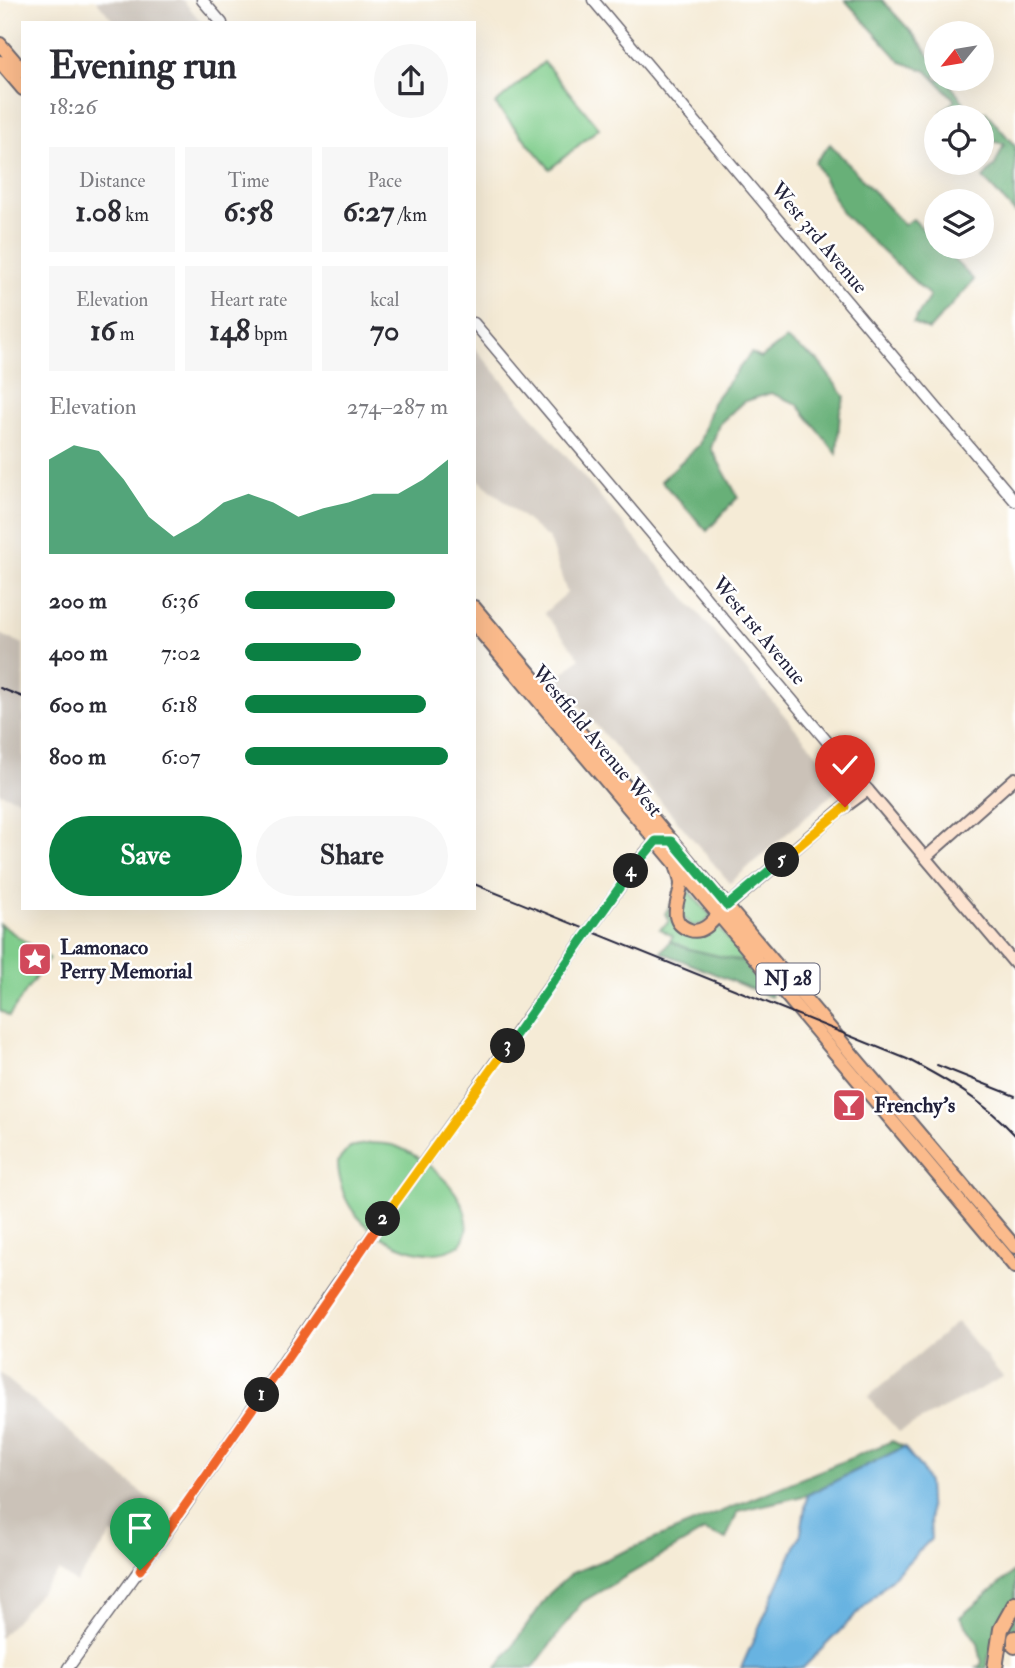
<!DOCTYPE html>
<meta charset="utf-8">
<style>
body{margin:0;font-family:"IM FELL Double Pica",serif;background:#f7f7f7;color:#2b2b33;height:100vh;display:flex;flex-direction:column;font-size:26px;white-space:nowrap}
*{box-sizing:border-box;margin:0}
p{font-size:23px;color:#7c7c81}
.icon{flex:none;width:38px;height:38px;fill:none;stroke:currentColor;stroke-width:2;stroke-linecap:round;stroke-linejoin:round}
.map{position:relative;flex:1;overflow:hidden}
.details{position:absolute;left:21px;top:21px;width:455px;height:889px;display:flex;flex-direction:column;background:#fff;border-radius:0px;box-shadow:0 7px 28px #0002}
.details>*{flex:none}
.needle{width:46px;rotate:240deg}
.tools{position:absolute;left:924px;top:21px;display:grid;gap:14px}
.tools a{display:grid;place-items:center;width:70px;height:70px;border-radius:50%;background:#fff;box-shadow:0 7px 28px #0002;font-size:35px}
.pin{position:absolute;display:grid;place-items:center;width:60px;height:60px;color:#fff;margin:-72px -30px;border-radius:50% 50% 50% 0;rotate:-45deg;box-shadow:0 0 7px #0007}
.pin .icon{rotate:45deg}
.km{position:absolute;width:35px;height:35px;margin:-18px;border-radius:50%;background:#222;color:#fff;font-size:19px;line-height:35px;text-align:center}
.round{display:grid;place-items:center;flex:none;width:74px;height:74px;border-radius:37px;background:#f7f7f7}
.headline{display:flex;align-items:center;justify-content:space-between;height:119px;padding:0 28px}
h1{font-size:38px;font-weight:700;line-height:52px}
.figures{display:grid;grid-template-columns:repeat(3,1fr);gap:10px;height:119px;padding:7px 28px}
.figures div{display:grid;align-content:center;border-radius:0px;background:#f7f7f7;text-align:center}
.figures b{font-size:30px;font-weight:700}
.figures small{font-size:19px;font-weight:400}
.figures p{font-size:19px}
.chart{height:196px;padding:14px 28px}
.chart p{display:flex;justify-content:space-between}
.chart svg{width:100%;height:126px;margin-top:7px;fill:#0b8043;opacity:.7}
.action{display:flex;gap:14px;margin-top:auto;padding:14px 28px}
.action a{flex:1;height:80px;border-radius:42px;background:#0b8043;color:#fff;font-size:28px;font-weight:700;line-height:80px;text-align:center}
.action a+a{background:#f7f7f7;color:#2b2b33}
ul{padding:0 28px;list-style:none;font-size:23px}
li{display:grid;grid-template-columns:112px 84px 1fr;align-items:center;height:52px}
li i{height:18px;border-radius:9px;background:#0b8043}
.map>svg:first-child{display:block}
.industrial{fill:#cbc2b8}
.green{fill:#80cd8c;stroke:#517864;stroke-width:2}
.forest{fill:#68b078;stroke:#45695a;stroke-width:2}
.water{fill:#68b3e1;stroke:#456a8e;stroke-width:2}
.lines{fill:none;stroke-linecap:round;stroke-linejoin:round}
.tertiary-casing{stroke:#6c6871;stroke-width:13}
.secondary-casing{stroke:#6c6871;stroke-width:14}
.primary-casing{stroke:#6c6871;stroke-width:16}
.motorway-casing{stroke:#6c6871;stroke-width:18}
.tertiary{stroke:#fff;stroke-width:10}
.secondary{stroke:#fde4d1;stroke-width:10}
.primary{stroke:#fbbb8c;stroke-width:12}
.motorway{stroke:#fbbb8c;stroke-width:14}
.rail{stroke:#22223b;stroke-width:2}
.split-1-casing{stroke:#fff;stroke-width:14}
.split-2-casing{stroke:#fff;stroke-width:14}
.split-3-casing{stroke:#fff;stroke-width:14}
.split-4-casing{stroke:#fff;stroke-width:14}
.split-5-casing{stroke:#fff;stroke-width:14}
.split-6-casing{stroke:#fff;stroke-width:14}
.split-1{stroke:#f0652b;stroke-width:9}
.split-2{stroke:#f0652b;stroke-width:9}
.split-3{stroke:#f5b400;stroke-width:9}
.split-4{stroke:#22a559;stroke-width:9}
.split-5{stroke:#22a559;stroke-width:9}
.split-6{stroke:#f5b400;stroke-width:9}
.labels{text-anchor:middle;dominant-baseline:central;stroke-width:5;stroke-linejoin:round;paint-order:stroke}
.shield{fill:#fff;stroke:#646476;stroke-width:2}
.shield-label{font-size:19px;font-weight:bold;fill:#22223b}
.street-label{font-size:21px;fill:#22223b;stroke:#fff}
.poi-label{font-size:21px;font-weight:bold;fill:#22223b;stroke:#fff;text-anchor:start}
</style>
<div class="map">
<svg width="1015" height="1668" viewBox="0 0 1015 1668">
<rect width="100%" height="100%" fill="#fff"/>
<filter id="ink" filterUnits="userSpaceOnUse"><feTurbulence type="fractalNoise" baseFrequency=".0143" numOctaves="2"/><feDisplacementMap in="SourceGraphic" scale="14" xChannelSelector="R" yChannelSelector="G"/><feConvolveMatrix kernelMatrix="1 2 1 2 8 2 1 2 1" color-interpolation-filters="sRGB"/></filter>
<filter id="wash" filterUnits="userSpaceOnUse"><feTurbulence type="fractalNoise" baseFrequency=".00686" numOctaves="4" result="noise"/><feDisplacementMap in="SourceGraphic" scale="28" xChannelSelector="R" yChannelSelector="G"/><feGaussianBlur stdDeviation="1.57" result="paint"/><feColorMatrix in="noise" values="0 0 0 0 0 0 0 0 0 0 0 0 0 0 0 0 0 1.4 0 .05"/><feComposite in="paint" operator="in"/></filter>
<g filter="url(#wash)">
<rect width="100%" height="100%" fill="#f5ebd6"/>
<path class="industrial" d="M 96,0 L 183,0 L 202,23 L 115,23 Z
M 474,347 L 843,785 L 730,883 L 557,679 L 580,658 L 544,613 L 567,593 L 549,539 L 474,476 Z
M 0,634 L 23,644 L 23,801 L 0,793 Z
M 957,1322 L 1003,1377 L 899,1432 L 868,1397 Z
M 0,1373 L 167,1514 L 142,1551 L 112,1534 L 76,1583 L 59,1571 L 0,1638 Z"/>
<path class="green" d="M 544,62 L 599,128 L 550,169 L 495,104 Z
M 686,888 L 711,916 L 703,924 L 692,926 L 681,916 Z
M 670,905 L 670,916 L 703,935 L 717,926 L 750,964 L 689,949 L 670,941 L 673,936 L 660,929 L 670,921 L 665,914 Z
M 0,924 L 49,958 L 9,1016 L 0,1010 Z
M 371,1143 C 380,1144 390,1143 398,1147 C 430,1160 486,1207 460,1245 C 427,1266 381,1242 358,1217 C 345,1203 337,1180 337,1162 L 350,1147 Z"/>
<path class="forest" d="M 845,0 L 882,0 L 914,35 L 936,65 L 936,79 L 946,79 L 971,112 L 986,112 L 1015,146 L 1015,213 L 983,178 L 995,165 L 1004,144 L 982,139 L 982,117 L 946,117 L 942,112 L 955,100 L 927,71 L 901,62 Z
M 830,144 L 904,225 L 913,219 L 936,242 L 936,247 L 941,247 L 974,280 L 929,330 L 913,323 L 930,296 L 842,213 L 815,162 Z
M 786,339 L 818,361 L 845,397 L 840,411 L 837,454 L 797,404 L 771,393 L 743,402 L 719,424 L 711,448 L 738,497 L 707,531 L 661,481 L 699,445 L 712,403 L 751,353 L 761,358 Z
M 670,941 L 689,949 L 748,963 L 772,993 L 771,997 L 661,952 Z
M 892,1441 L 904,1447 L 807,1495 L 738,1511 L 726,1539 L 704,1531 L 582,1602 L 533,1668 L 497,1668 L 549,1594 L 572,1573 Z
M 1015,1571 L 1015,1645 L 990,1652 L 986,1668 L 977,1668 L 982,1663 L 978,1643 L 960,1617 Z"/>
<path class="water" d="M 904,1447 L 921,1468 L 928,1483 L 931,1539 L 803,1668 L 741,1668 L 801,1533 L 807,1495 Z"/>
</g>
<g filter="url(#ink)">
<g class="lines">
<g class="tertiary-casing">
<path id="tertiary" d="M 202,0 L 222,23
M 593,0 L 1015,501
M 474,323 L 868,790
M 68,1668 L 180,1514 L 336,1285 L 643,855 L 656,841 L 661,840"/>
</g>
<g class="secondary-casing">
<path id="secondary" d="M 925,858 L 1015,778
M 722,911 L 838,812 L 868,790 L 1015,964"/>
</g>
<g class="primary-casing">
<path id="primary" d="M 0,44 L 23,71
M 0,62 L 23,89
M 474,607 L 1015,1247
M 474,624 L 1015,1267
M 677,868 C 679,874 681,879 681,885 C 679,901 666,922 690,930 C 702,934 711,923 718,915"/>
</g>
<g class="motorway-casing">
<path id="motorway" d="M 1015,1638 L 1015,1646
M 995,1668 L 1001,1629 L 1015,1604"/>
</g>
<use href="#tertiary" class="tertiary"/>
<use href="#secondary" class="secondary"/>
<use href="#primary" class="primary"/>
<use href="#motorway" class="motorway"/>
<path class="rail" d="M 0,688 L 23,697
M 474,884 L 907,1059 C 947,1080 984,1101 1015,1135
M 937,1065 L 1015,1096"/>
</g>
</g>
<g class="lines" filter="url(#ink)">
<g class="split-1-casing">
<path id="split-1" d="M 140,1570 L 262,1395"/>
</g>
<g class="split-2-casing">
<path id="split-2" d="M 262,1395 L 383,1219"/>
</g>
<g class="split-3-casing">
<path id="split-3" d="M 383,1219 L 508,1046"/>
</g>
<g class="split-4-casing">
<path id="split-4" d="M 508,1046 L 631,871"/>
</g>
<g class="split-5-casing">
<path id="split-5" d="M 631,871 L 656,841 L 672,841 L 727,906 L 782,860"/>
</g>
<g class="split-6-casing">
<path id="split-6" d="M 782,860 L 845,807"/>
</g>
<use href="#split-1" class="split-1"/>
<use href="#split-2" class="split-2"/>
<use href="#split-3" class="split-3"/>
<use href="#split-4" class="split-4"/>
<use href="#split-5" class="split-5"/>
<use href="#split-6" class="split-6"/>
</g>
<defs>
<g id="sight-square" transform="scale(1.75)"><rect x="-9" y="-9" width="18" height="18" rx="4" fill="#d1495b" stroke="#fff"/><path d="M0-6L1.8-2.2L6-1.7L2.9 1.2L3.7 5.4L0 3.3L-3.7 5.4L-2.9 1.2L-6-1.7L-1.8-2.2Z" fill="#fff"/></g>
<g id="bar-square" transform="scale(1.75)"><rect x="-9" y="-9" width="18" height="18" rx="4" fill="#d1495b" stroke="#fff"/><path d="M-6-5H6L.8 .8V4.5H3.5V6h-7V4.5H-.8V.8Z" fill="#fff"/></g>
</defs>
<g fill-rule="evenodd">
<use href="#sight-square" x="35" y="959"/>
<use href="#bar-square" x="849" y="1105"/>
</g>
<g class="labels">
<rect class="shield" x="756.5" y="963.5" width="63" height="31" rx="5"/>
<g class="shield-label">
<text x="788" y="979">NJ 28</text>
</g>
<g class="street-label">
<text transform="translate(819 238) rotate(50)">West 3rd Avenue</text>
<text transform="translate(759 631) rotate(50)">West 1st Avenue</text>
<text transform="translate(597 741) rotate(50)">Westfield Avenue West</text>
</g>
<g class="poi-label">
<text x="60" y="947">Lamonaco<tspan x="60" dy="24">Perry Memorial</tspan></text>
<text x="874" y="1105">Frenchy's</text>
</g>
</g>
</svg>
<div class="tools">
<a><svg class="needle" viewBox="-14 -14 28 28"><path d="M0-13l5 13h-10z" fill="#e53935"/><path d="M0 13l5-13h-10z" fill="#7c7c81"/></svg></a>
<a><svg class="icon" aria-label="locate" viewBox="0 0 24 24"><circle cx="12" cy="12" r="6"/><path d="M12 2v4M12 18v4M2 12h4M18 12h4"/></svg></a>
<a><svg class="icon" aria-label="layers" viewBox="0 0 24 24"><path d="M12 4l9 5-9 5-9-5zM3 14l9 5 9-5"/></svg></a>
</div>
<div class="pin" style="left:140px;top:1570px;background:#1e9e55"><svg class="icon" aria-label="arrive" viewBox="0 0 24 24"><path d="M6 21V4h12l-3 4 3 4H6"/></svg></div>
<div class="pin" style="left:845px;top:807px;background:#d93025"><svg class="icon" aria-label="check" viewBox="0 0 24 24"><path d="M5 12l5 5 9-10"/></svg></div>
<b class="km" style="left:262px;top:1395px">1</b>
<b class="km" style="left:383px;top:1219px">2</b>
<b class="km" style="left:508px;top:1046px">3</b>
<b class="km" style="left:631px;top:871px">4</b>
<b class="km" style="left:782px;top:860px">5</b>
<section class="details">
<div class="headline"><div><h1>Evening run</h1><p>18:26</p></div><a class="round"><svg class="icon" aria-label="share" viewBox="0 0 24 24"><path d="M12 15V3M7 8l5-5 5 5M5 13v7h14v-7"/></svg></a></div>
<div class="figures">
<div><p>Distance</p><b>1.08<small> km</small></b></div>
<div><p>Time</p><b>6:58</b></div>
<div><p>Pace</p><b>6:27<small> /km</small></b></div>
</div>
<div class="figures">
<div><p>Elevation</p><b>16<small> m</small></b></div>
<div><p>Heart rate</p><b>148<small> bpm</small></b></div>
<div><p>kcal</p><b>70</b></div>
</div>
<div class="chart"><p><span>Elevation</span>274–287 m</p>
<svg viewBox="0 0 160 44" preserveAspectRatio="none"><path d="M0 44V11L10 6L20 8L30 18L40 31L50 38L60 33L70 26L80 23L90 26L100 31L110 28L120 26L130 23L140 23L150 18L160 11V44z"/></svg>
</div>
<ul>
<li><b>200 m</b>6:36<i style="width:74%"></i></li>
<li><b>400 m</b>7:02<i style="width:57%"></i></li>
<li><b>600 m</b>6:18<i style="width:89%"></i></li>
<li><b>800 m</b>6:07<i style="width:100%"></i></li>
</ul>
<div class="action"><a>Save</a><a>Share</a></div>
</section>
</div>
